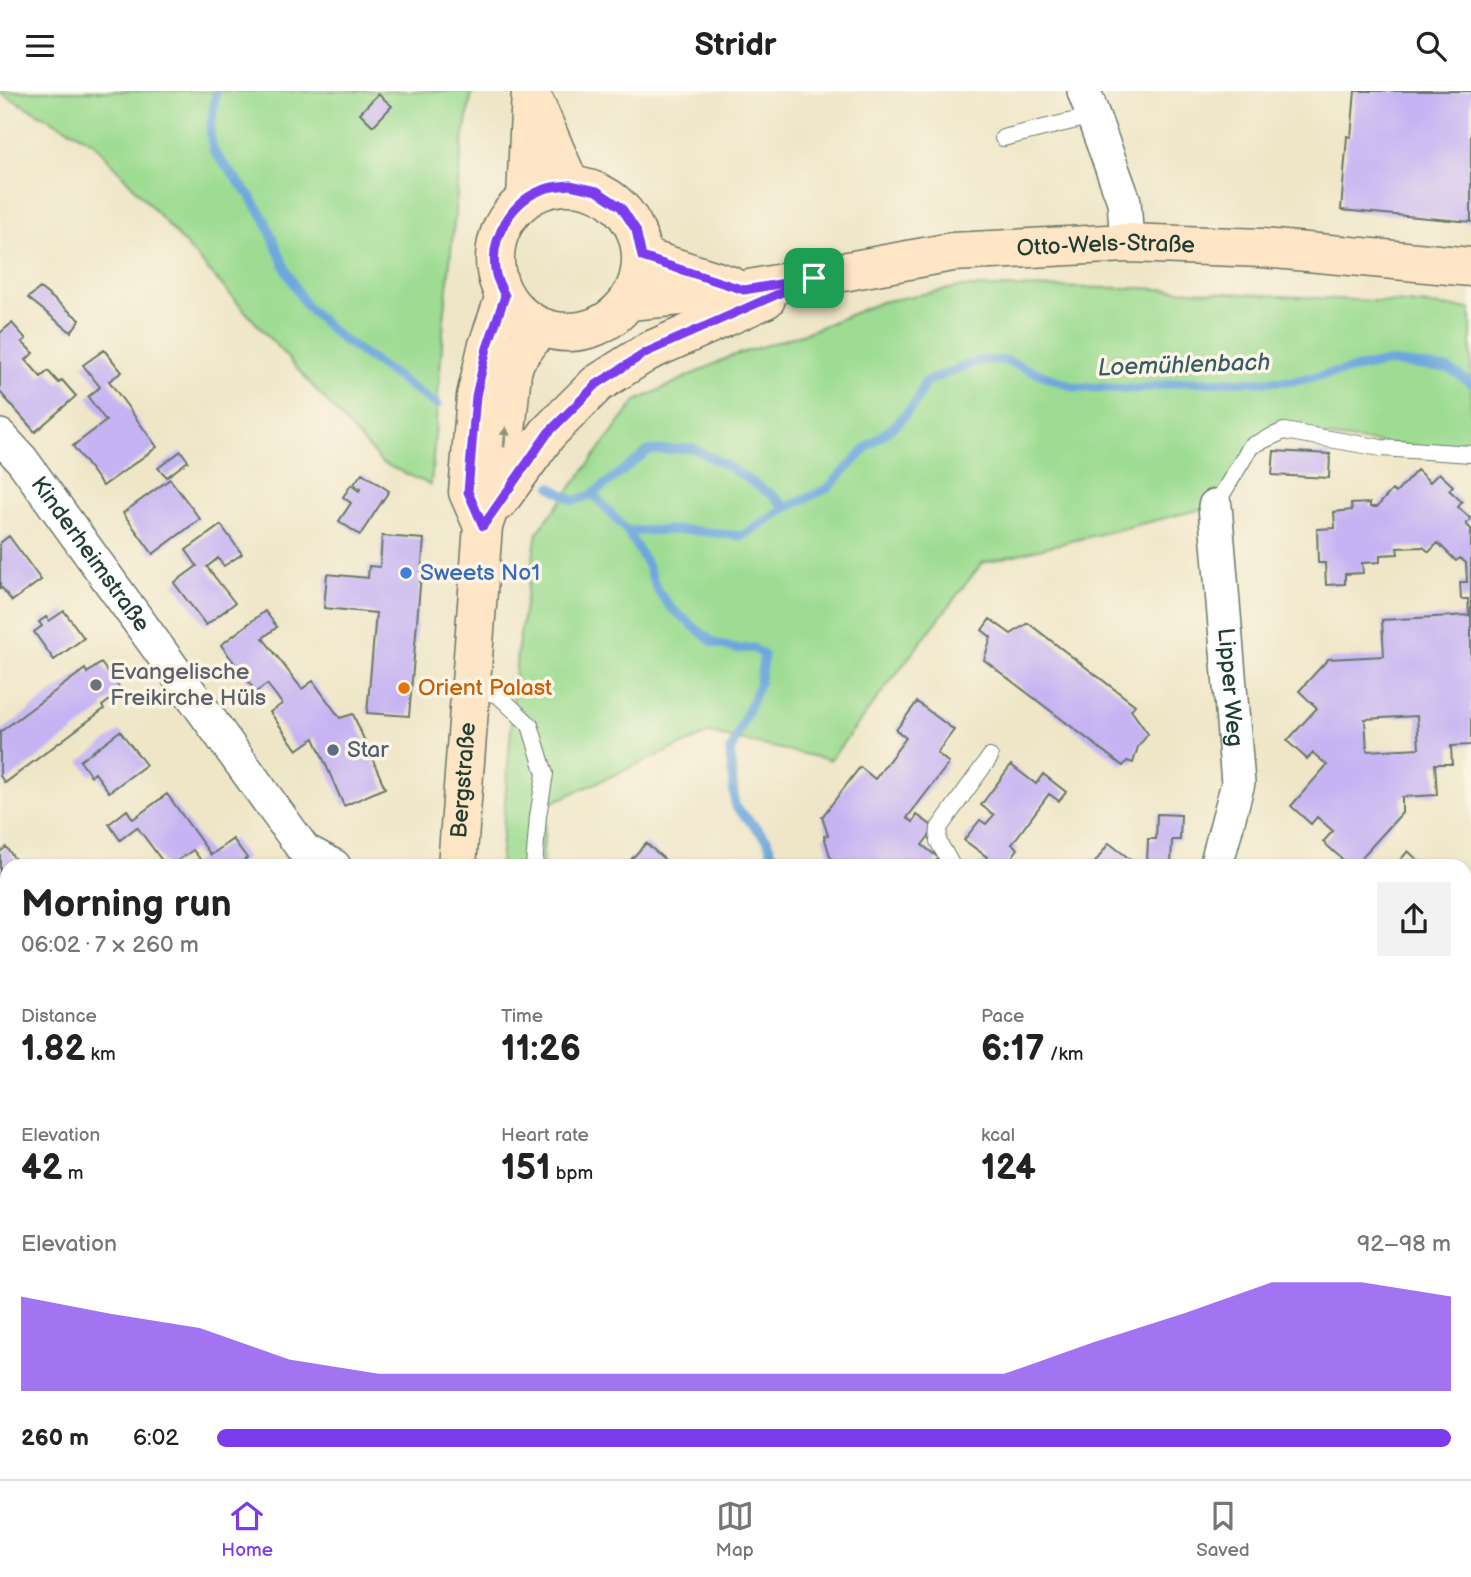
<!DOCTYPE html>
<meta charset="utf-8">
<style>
body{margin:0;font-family:"Balsamiq Sans",sans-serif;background:#f2f2f2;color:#222;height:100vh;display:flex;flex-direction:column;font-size:26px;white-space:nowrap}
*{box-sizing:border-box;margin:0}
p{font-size:23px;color:#767676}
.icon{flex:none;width:38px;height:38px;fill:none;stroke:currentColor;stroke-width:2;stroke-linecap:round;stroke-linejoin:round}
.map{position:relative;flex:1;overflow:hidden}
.side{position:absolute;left:0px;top:768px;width:1472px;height:621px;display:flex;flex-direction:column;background:#fff;border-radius:21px 21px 0 0;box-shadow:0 2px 5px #0004}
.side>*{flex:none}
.pin{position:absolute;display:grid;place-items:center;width:60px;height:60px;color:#fff;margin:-30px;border-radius:14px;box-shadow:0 4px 10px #0006}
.round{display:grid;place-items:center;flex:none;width:74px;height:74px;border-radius:0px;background:#f2f2f2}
.head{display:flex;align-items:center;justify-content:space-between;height:119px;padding:0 21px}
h1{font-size:38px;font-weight:700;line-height:52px}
.figures{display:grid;grid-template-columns:repeat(3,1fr);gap:10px;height:119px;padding:7px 21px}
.figures div{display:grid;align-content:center}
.figures b{font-size:35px;font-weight:700}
.figures small{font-size:19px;font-weight:400}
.figures p{font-size:19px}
.chart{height:196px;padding:14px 21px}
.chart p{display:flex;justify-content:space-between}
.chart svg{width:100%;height:126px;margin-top:7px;fill:#7c3aed;opacity:.7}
ul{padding:0 21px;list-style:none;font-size:23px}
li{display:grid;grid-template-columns:112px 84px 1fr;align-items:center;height:52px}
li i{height:18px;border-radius:9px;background:#7c3aed}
header{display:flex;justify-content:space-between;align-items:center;height:91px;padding:0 21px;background:#fff;font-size:32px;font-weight:700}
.dock{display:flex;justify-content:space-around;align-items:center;height:98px;border-top:2px solid #e0e0e0;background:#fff;font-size:19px;color:#767676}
.dock a{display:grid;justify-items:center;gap:4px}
.dock .current{color:#7c3aed}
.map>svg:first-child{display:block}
.green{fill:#9ddc92;stroke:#5e8c63;stroke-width:2}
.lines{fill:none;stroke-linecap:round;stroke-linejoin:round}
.stream{stroke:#6da7dd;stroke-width:9}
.building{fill:#c5b3f3;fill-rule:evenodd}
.service-casing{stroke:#687868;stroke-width:18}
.minor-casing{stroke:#687868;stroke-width:36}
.tertiary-casing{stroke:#687868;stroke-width:41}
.secondary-casing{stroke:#687868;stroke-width:41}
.service{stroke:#fff;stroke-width:16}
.minor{stroke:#fff;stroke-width:33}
.tertiary{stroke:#fff;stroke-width:38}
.secondary{stroke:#fde5c5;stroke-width:38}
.oneway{fill:#8e917c}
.route-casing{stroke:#fff;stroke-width:14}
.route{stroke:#7c3aed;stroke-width:9}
.shop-dot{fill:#3f7fe0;stroke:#fcf5e5;stroke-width:2.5}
.worship-dot{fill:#6b7280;stroke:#fcf5e5;stroke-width:2.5}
.food-dot{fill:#e8710a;stroke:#fcf5e5;stroke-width:2.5}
.service-dot{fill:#5c6f8a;stroke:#fcf5e5;stroke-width:2.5}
.labels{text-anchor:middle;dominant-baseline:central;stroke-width:7;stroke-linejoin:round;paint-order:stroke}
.street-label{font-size:23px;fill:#1f3d34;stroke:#fcf5e5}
.shop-label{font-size:23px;fill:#366cbe;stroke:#fcf5e5;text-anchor:start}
.worship-label{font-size:23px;fill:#5b616d;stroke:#fcf5e5;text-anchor:start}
.food-label{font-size:23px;fill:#c56008;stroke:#fcf5e5;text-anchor:start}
.service-label{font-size:23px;fill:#4e5e75;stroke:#fcf5e5;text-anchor:start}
.water-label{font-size:24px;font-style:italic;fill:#365d67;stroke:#fcf5e5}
</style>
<header><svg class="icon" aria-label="menu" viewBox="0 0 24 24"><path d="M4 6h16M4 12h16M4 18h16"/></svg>Stridr<svg class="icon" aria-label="search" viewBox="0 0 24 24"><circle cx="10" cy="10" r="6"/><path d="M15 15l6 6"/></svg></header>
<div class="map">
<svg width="1471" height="1388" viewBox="0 0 1471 1388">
<rect width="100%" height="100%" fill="#fcf5e5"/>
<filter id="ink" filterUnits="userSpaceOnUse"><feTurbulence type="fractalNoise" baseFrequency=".0143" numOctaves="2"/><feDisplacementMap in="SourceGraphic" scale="14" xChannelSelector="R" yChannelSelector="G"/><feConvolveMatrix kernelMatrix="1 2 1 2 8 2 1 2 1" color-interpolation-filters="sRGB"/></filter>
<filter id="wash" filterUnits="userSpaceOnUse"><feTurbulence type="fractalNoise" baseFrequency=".00686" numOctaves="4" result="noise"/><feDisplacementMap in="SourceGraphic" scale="28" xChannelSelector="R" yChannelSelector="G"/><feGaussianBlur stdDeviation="1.57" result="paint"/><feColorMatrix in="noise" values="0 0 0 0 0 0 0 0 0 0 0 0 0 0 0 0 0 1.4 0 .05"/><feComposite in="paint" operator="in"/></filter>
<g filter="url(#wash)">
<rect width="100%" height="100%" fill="#efe6c8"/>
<path class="green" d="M 0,0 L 472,0 L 462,55 L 444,228 L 431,394 L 382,372 L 93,51 L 0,2 Z
M 960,196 L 1140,197 L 1407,212 L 1471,218 L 1471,363 L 1283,340 L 1251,355 L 1215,415 L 982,472 L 830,669 L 709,642 L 546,714 L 542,775 L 500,775 L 517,562 L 537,442 L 636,310 L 729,266 L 808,241 L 881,211 Z"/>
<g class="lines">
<path class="stream" d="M 216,0 L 210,43 L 214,61 L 251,106 L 266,131 L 287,181 L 306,215 L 339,246 L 437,314
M 551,396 L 574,410 L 593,403 L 648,360 L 693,357 L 729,376 L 775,406 L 786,417 L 828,397 L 867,356 L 898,332 L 917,310 L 925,291 L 978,270 L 1004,269 L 1074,296 L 1139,298 L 1182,291 L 1294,290 L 1388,271 L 1449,278 L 1471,292
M 593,403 L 627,440 L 689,439 L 742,445 L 786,417
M 627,440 L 647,473 L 657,499 L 671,517 L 714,552 L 736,558 L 753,557 L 764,564 L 759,593 L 730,662 L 735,715 L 767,748 L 774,767 L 769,775
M 773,1388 L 774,1382"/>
</g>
<g id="blocks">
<path class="building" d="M 1355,0 L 1471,0 L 1471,131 L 1341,119 L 1347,45 L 1351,46 Z
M 378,3 L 392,15 L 373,35 L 360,22 Z
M 40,197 L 80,229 L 71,241 L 28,207 Z
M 12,232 L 26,248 L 22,251 L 33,262 L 26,269 L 41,286 L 48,280 L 59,292 L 62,289 L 76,305 L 35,341 L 0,301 L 0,242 Z
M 104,259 L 122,281 L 109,290 L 157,356 L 103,395 L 73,355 L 106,330 L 88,306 L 100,296 L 83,274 Z
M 181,360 L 188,370 L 167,386 L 158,377 Z
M 1274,360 L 1330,363 L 1329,387 L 1272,384 Z
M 1417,379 L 1430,391 L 1439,382 L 1453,395 L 1449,399 L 1462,411 L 1458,416 L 1471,428 L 1466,433 L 1471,438 L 1471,654 L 1451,655 L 1452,673 L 1435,673 L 1437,704 L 1402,706 L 1402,722 L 1362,766 L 1372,775 L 1350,775 L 1323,751 L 1333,740 L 1317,726 L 1311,733 L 1291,715 L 1327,674 L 1313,662 L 1307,668 L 1287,650 L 1317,617 L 1299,600 L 1328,568 L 1384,565 L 1382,529 L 1469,524 L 1468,508 L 1461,508 L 1460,491 L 1467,491 L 1466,472 L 1460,467 L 1456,470 L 1438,452 L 1429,461 L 1423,456 L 1397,457 L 1398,463 L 1380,464 L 1380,471 L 1362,472 L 1363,482 L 1345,483 L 1345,493 L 1326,494 L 1325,472 L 1318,472 L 1317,438 L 1335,437 L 1334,421 L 1352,419 L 1351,413 L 1370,412 L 1370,416 L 1377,416 L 1392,399 L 1396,402 ZM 1417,625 L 1419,657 L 1367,660 L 1365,628 Z
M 362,382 L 389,400 L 360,444 L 339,430 L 351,412 L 343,406 L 351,394 L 359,400 L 360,398 L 354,393 Z
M 170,388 L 200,428 L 153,463 L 123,422 Z
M 221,434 L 242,463 L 224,475 L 218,467 L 207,476 L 235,512 L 206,534 L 174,492 L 197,475 L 186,459 Z
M 9,445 L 41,489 L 12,510 L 2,497 L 0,498 L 0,452 Z
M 382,445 L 424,448 L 409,625 L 367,622 L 376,522 L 324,517 L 327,483 L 368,487 L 369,475 L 380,476 Z
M 64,520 L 84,547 L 54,569 L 34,541 L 42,535 L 39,531 L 46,526 L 49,530 Z
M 265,520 L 277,536 L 263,547 L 302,598 L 313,590 L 340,627 L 353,623 L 385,697 L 344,715 L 314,647 L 297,659 L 270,621 L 282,613 L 275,603 L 267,593 L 256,601 L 221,554 Z
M 990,528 L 1011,543 L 1028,532 L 1135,614 L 1131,619 L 1148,643 L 1138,656 L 1133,672 L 1127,670 L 1123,675 L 984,569 L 991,546 L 982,539 Z
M 101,572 L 122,600 L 102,615 L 104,618 L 5,692 L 0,685 L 0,641 L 85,578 L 87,582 Z
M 917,611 L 954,639 L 937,662 L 949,672 L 907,727 L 913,731 L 917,724 L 935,737 L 922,754 L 939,767 L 932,775 L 833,775 L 824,745 L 828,744 L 822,726 L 860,676 L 875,688 L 906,647 L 896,639 Z
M 120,640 L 146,674 L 109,701 L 95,682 L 91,685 L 80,670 Z
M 1011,674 L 1036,693 L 1043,683 L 1066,701 L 1059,710 L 1049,703 L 1012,753 L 1018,758 L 1005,775 L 980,775 L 987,766 L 964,749 L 980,729 L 986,733 L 994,724 L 981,714 Z
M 167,703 L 211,764 L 233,748 L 247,767 L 235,775 L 190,775 L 200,768 L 193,759 L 170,775 L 166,775 L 137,736 L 120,749 L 109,733 L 127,719 L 133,728 Z
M 1157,723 L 1181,724 L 1180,749 L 1172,749 L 1171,774 L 1147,772 L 1148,748 L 1156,748 Z
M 646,752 L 672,775 L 633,775 L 628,772 Z
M 1109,752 L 1139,775 L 1096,775 L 1094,773 Z
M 6,756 L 20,775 L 7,775 L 7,793 L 0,798 L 0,761 Z
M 1408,760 L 1424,775 L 1395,775 Z
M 1465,1179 L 1471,1182 L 1471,1196 L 1465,1208 Z
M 0,1381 L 376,1382 L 376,1388 L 0,1388 Z
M 904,1382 L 955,1382 L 954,1388 L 903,1388 Z
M 1247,1382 L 1377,1382 L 1374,1388 L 1245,1388 Z"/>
</g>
</g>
<g filter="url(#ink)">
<use href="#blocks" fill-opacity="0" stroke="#687868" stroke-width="2"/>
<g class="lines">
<g class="service-casing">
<path id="service" d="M 1003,47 L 1093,25
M 1215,415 L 1251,355 L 1284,340 L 1381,357 L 1471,363
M 470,597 L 498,604 L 530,634 L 545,683 L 538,725 L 534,775
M 952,775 L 938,750 L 939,737 L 990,666
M 0,1183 L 2,1158 L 7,1148"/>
</g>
<g class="minor-casing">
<g id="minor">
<path d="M 1084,0 L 1124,110 L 1127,152"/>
<path id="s1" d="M 0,345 L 22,369 L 304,759 L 334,775"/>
<path id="s2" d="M 1215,415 L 1238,692 L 1216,775"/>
<path d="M 1465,1024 L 1471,1021"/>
</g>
</g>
<g class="tertiary-casing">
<path id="tertiary" d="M 0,1250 L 7,1250"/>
</g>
<g class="secondary-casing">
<g id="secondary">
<path d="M 535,12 L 570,94"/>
<circle cx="568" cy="168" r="73"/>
<path d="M 526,107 L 531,0"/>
<path d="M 642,166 L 729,194"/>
<path id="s3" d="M 629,210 L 744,199 L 952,161 L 1127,152 L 1263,157 L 1471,176"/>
<path d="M 499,410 L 548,342 L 597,293 L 647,261 L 766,208"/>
<path d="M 483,435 L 468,401 L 476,305 L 487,257 L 505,205"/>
<path id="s4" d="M 457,775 L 483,435 L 502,380 L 512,281 L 516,268 L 541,236"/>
<path d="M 455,1382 L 456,1388"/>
</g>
</g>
<use href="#service" class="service"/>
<use href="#minor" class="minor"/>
<use href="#tertiary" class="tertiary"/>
<use href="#secondary" class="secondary"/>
</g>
<defs><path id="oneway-solid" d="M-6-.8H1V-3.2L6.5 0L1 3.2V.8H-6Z" transform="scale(1.75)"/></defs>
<use class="oneway" href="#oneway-solid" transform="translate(505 346) rotate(-84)"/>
</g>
<g class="lines" filter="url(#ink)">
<g class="route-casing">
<path id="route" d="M 570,94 L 597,100 L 621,116 L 636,139 L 642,166 L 744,199 L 814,187 L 647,261 L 597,293 L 548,342 L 483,435 L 468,401 L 476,305 L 487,257 L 505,205 C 502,198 498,191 496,184 C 488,148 512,107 548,97 C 555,95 563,95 570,94 Z"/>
</g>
<use href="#route" class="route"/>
</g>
<circle class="shop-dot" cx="406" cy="482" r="7"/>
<circle class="worship-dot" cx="96" cy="594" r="7"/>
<circle class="food-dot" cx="404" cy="597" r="7"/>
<circle class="service-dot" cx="333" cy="659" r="7"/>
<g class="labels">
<g class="street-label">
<text stroke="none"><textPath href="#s3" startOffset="481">Otto-Wels-Straße</textPath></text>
<text stroke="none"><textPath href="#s1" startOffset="149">Kinderheimstraße</textPath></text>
<text stroke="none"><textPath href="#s2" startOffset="182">Lipper Weg</textPath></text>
<text stroke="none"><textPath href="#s4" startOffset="86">Bergstraße</textPath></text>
</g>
<g class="shop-label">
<text x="420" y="482">Sweets No1</text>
</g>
<g class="worship-label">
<text x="110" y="581">Evangelische<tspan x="110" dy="26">Freikirche Hüls</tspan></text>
</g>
<g class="food-label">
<text x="418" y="597">Orient Palast</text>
</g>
<g class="service-label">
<text x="347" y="659">Star</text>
</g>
<g class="water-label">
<text transform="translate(1184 274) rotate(-2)">Loemühlenbach</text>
</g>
</g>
</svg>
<div class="pin" style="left:814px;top:187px;background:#1e9e55"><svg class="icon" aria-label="arrive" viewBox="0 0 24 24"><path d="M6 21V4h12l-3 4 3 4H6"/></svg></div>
<section class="side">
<div class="head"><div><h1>Morning run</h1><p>06:02 · 7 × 260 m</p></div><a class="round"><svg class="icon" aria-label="share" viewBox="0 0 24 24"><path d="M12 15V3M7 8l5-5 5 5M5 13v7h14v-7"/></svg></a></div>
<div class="figures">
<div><p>Distance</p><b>1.82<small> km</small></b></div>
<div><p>Time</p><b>11:26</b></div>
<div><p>Pace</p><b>6:17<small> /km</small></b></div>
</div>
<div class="figures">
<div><p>Elevation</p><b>42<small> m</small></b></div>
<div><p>Heart rate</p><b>151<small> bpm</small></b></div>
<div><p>kcal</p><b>124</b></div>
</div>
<div class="chart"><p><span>Elevation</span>92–98 m</p>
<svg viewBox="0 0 160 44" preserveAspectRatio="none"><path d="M0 44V11L10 17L20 22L30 33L40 38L50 38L60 38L70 38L80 38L90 38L100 38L110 38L120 27L130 17L140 6L150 6L160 11V44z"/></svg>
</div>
<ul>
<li><b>260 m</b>6:02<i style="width:100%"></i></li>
</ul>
</section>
</div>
<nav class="dock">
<a class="current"><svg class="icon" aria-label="home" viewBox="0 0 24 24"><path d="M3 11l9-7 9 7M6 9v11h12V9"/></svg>Home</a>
<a><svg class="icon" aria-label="map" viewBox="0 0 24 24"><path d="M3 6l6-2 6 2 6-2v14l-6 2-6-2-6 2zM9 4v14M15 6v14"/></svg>Map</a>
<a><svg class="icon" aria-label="saved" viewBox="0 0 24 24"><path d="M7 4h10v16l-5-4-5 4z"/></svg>Saved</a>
</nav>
